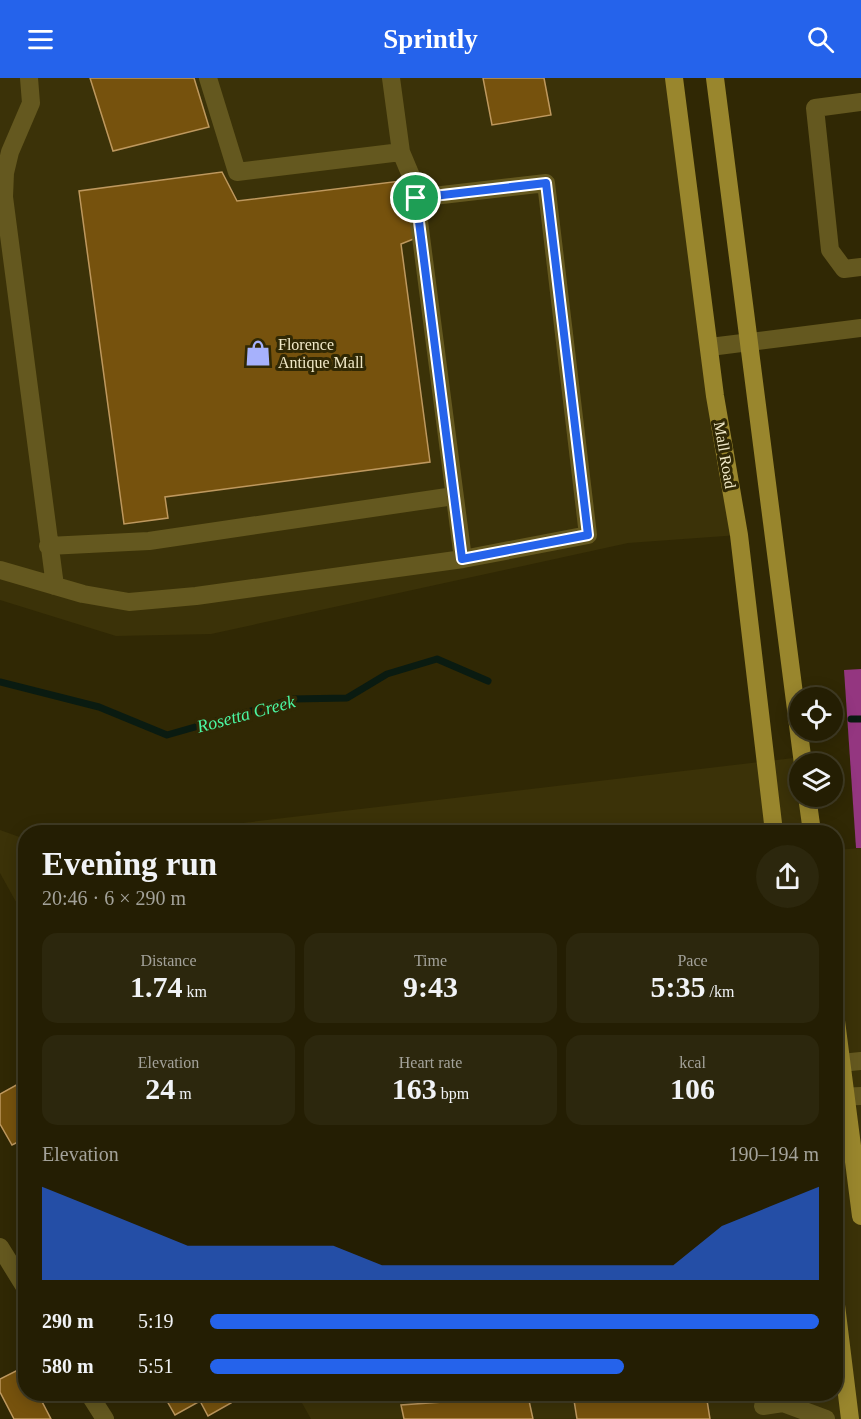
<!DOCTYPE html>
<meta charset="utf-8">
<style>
body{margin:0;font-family:"Times New Roman",serif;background:#2c270d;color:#f1f3f6;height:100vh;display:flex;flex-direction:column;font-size:22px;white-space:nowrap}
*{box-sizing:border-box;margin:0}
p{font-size:20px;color:#a3a29a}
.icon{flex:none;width:33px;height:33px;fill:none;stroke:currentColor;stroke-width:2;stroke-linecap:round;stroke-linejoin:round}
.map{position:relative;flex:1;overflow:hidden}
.sheet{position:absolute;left:18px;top:747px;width:825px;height:576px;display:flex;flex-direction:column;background:#241e03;border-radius:24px;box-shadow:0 3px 15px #0003,0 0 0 2px #413c25}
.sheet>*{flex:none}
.fabs{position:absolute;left:789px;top:609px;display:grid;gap:12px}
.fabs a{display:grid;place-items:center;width:54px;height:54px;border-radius:50%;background:#241e03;box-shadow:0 3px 15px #0003,0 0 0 2px #413c25;font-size:30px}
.pin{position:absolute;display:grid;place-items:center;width:51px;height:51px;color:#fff;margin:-26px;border:3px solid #fff;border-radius:50%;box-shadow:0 2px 6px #0007}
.round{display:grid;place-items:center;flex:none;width:63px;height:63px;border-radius:32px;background:#2c270d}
.head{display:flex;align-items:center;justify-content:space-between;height:102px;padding:0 24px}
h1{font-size:33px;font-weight:800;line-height:45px}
.stats{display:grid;grid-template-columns:repeat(3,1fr);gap:9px;height:102px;padding:6px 24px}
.stats div{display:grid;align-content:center;border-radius:15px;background:#2c270d;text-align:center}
.stats b{font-size:30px;font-weight:800}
.stats small{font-size:16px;font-weight:400}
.stats p{font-size:16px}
.chart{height:168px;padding:12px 24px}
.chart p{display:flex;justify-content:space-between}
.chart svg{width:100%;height:108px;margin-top:6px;fill:#2563eb;opacity:.7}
ul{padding:0 24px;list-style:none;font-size:20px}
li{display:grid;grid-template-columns:96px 72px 1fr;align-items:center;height:45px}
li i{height:15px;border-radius:8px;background:#2563eb}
header{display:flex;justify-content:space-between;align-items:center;height:78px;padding:0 24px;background:#2563eb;color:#fff;font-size:27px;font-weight:800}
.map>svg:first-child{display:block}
.built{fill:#3b3208}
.forest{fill:#943680}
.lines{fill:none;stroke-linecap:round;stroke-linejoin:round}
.stream{stroke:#0a1b11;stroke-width:7}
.building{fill:#76520d;stroke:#be985e;stroke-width:1.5}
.minor{stroke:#64581f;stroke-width:18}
.major{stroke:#99862d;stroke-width:18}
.route-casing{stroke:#fff;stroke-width:12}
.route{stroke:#2563eb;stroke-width:8}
.labels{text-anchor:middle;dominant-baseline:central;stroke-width:6;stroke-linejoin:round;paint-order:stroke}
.poi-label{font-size:16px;fill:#f1e9c8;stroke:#302804;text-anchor:start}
.street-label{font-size:16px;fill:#f1e9c8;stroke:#302804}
.water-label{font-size:18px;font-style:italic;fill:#4bf7a2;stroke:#302804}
</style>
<header><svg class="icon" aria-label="menu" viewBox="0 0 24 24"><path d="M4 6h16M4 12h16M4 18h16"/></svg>Sprintly<svg class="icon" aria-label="search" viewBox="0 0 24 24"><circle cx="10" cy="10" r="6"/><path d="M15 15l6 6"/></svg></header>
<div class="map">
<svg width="861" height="1341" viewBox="0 0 861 1341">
<rect width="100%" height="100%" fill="#302804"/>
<path class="built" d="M 0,0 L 674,0 L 739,457 L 628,465 L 211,556 L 116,558 L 0,522 Z
M 802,679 L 800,718 L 812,754 L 166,754 Z
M 0,752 L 25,761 L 25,840 L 0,795 Z
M 861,770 L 861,1341 L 311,1341 L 297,1316 L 836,1316 L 836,772 Z"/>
<path class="forest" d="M 861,591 L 861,770 L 856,770 L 844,592 Z"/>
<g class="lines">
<path class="stream" d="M 0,604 L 99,629 L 167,657 L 293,621 L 347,620 L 387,596 L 437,581 L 488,603
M 851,641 L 861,641"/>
</g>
<path class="building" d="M 90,0 L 194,0 L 209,49 L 113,73 Z
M 483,0 L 544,0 L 551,37 L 492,47 Z
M 222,94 L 237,123 L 409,102 L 416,160 L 401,166 L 430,384 L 165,419 L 168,440 L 124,446 L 79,113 Z
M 20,1005 L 26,1014 L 26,1060 L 12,1067 L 0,1046 L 0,1016 Z
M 24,1289 L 26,1316 L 38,1316 L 51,1341 L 14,1341 L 0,1314 L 0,1301 Z
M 163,1316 L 226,1316 L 231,1325 L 208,1338 L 200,1323 L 175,1337 Z
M 573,1316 L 706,1316 L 710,1341 L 577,1341 Z
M 528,1318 L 533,1341 L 404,1341 L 401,1327 Z"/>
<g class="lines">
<path class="minor" d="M 29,0 L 31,25 L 10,74 L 5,95 L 4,119 L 55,508
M 208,0 L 237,94 L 401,74
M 391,0 L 401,74 L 414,105 L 463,481
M 861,24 L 815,30 L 830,172 L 844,191 L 861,189
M 710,269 L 861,250
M 48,468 L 149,463 L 454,418
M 0,492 L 83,516 L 129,524 L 196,518 L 463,481 L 588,457 L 546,105 L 416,120
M 836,990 L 841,985 L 861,983
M 836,1019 L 861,1018
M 0,1169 L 26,1211
M 89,1316 L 105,1341
M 763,1328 L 783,1325 L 826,1341"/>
<path class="major" d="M 674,0 L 715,318 L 739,457 L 774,754
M 715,0 L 803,686
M 807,718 L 812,754
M 836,943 L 861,1138
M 836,1227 L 850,1341"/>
</g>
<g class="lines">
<g class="route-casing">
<path id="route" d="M 546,105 L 588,457 L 462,481 L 416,120 Z"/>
</g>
<use href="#route" class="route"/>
</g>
<defs>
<g id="shop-bare" transform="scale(2.07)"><path d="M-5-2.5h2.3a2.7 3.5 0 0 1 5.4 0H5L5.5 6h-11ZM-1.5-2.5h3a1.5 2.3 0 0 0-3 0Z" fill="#a6b1fc" stroke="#302804" stroke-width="2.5" paint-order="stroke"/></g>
</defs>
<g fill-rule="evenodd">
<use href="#shop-bare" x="258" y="275"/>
</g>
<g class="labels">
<g class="poi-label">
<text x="278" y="266">Florence<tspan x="278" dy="18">Antique Mall</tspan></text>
</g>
<g class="street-label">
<text transform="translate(725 377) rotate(80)">Mall Road</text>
</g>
<g class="water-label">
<text transform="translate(246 636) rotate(-15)">Rosetta Creek</text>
</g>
</g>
</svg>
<div class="fabs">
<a><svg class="icon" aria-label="locate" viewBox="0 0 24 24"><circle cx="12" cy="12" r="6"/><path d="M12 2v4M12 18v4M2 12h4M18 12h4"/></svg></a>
<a><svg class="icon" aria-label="layers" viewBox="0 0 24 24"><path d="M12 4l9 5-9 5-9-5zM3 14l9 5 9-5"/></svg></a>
</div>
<div class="pin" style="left:416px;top:120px;background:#1e9e55"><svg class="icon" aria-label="arrive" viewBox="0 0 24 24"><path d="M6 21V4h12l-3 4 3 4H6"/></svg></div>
<section class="sheet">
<div class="head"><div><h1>Evening run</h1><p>20:46 · 6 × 290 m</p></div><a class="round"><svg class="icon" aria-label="share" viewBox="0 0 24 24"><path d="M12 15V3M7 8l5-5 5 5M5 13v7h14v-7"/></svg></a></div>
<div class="stats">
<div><p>Distance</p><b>1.74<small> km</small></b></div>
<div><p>Time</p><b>9:43</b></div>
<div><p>Pace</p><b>5:35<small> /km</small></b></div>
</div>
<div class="stats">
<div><p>Elevation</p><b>24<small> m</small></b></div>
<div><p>Heart rate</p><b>163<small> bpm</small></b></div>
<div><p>kcal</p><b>106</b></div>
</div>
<div class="chart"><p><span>Elevation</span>190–194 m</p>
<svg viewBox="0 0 160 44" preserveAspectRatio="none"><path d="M0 44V6L10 14L20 22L30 30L40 30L50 30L60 30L70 38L80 38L90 38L100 38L110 38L120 38L130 38L140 22L150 14L160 6V44z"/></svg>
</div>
<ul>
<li><b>290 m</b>5:19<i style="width:100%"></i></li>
<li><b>580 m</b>5:51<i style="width:68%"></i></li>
</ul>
</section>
</div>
